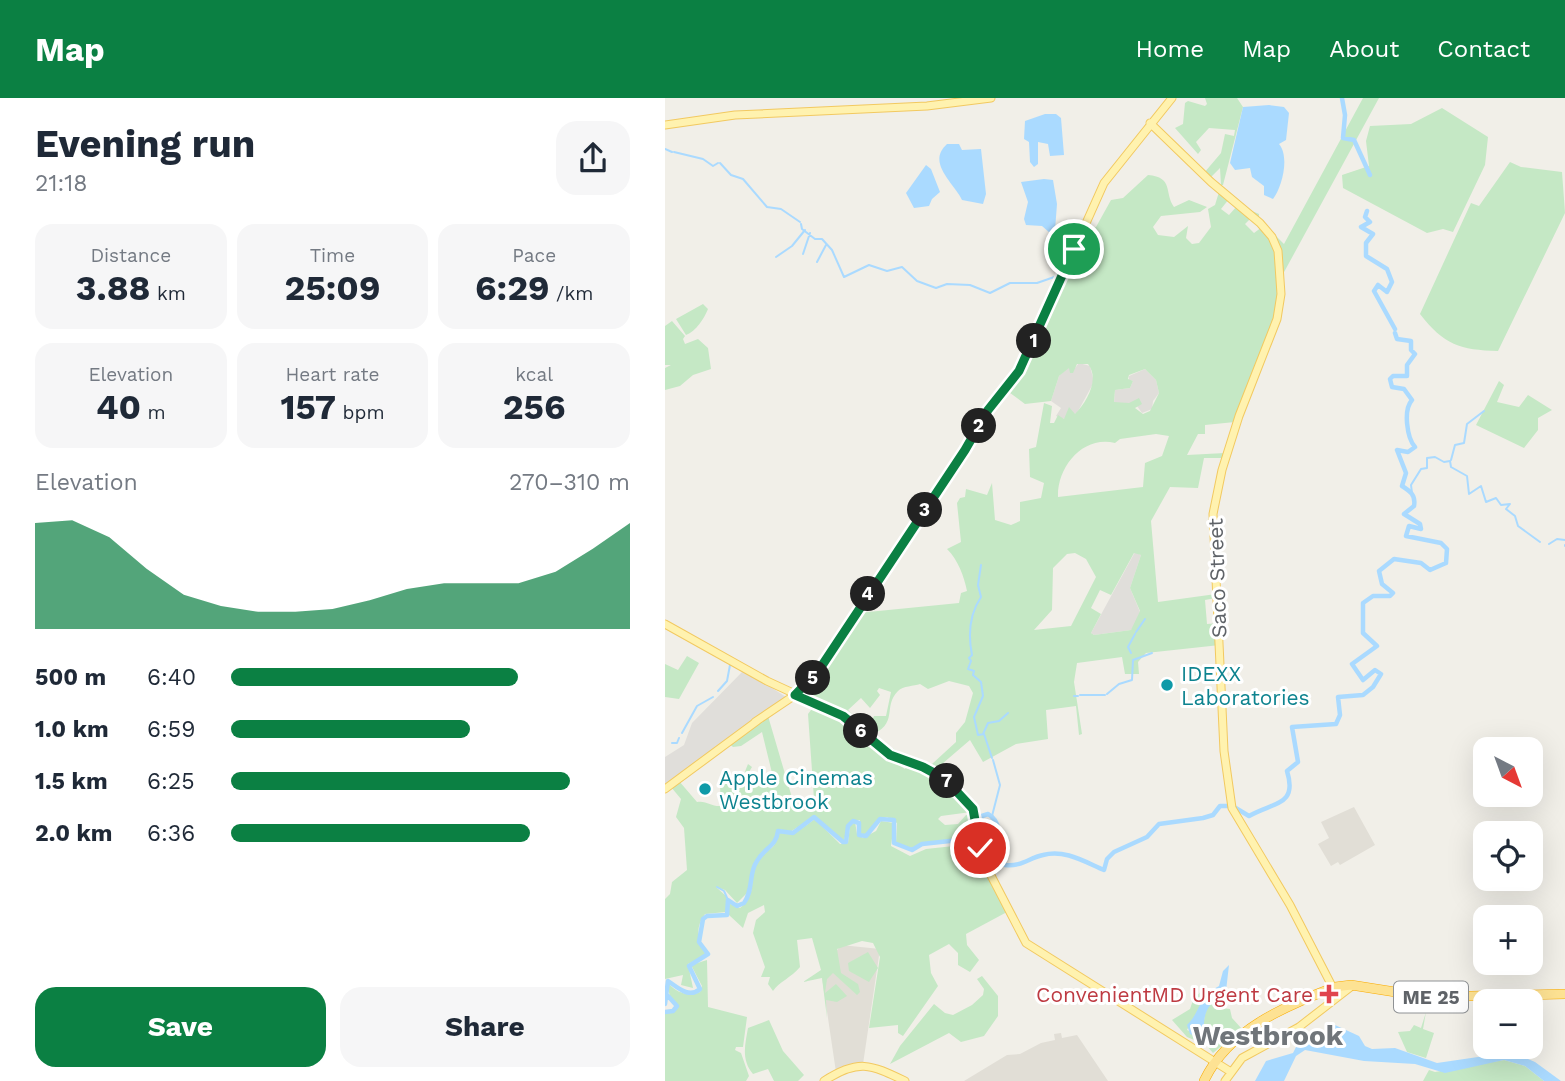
<!DOCTYPE html>
<meta charset="utf-8">
<style>
body{margin:0;font-family:"Work Sans",sans-serif;background:#f6f6f7;color:#1f2937;height:100vh;display:flex;flex-direction:column;font-size:26px;white-space:nowrap}
*{box-sizing:border-box;margin:0}
p{font-size:23px;color:#747a83}
.icon{flex:none;width:38px;height:38px;fill:none;stroke:currentColor;stroke-width:2;stroke-linecap:round;stroke-linejoin:round}
.map{position:relative;flex:1;overflow:hidden}
.details{display:flex;flex-direction:column;background:#fff;width:665px}
.details>*{flex:none}
.needle{width:46px;rotate:139deg}
.buttons{position:absolute;left:808px;top:639px;display:grid;gap:14px}
.buttons a{display:grid;place-items:center;width:70px;height:70px;border-radius:14px;background:#fff;box-shadow:0 7px 28px #0002;font-size:35px}
.pin{position:absolute;display:grid;place-items:center;width:60px;height:60px;color:#fff;margin:-30px;border:4px solid #fff;border-radius:50%;box-shadow:0 2px 7px #0007}
.km{position:absolute;width:35px;height:35px;margin:-18px;border-radius:50%;background:#222;color:#fff;font-size:19px;line-height:35px;text-align:center}
.round{display:grid;place-items:center;flex:none;width:74px;height:74px;border-radius:21px;background:#f6f6f7}
.head{display:flex;align-items:center;justify-content:space-between;height:119px;padding:0 35px}
h1{font-size:38px;font-weight:700;line-height:52px}
.metrics{display:grid;grid-template-columns:repeat(3,1fr);gap:10px;height:119px;padding:7px 35px}
.metrics div{display:grid;align-content:center;border-radius:18px;background:#f6f6f7;text-align:center}
.metrics b{font-size:35px;font-weight:700}
.metrics small{font-size:19px;font-weight:400}
.metrics p{font-size:19px}
.chart{height:196px;padding:14px 35px}
.chart p{display:flex;justify-content:space-between}
.chart svg{width:100%;height:126px;margin-top:7px;fill:#0b8043;opacity:.7}
.action{display:flex;gap:14px;margin-top:auto;padding:14px 35px}
.action a{flex:1;height:80px;border-radius:21px;background:#0b8043;color:#fff;font-size:28px;font-weight:700;line-height:80px;text-align:center}
.action a+a{background:#f6f6f7;color:#1f2937}
ul{padding:0 35px;list-style:none;font-size:23px}
li{display:grid;grid-template-columns:112px 84px 1fr;align-items:center;height:52px}
li i{height:18px;border-radius:9px;background:#0b8043}
header{display:flex;align-items:center;gap:42px;box-sizing:border-box;height:98px;padding:0 35px;background:#0b8043;color:#fff}
header strong{font-size:33px}
nav{display:flex;gap:38px;margin-inline-start:auto;font-size:24px}
main{display:flex;flex:1;min-height:0}
.map>svg:first-child{display:block}
.industrial{fill:#e0deda}
.education{fill:#e1ded6}
.green{fill:#c5e8c5;fill-rule:evenodd}
.water{fill:#aadaff}
.lines{fill:none;stroke-linecap:round;stroke-linejoin:round}
.stream{stroke:#aadaff;stroke-width:2}
.river{stroke:#aadaff;stroke-width:4.5}
.major-casing{stroke:#f2c960;stroke-width:9}
.highway-casing{stroke:#f9ab00;stroke-width:10}
.major{stroke:#fff2af;stroke-width:7}
.highway{stroke:#fde293;stroke-width:9}
.route-casing{stroke:#fff;stroke-width:14}
.route{stroke:#0b8043;stroke-width:9}
.culture-dot{fill:#0f9aa8;stroke:#fff;stroke-width:2.5}
.health-dot{fill:#e0444e;stroke:#fff;stroke-width:2.5}
.labels{text-anchor:middle;dominant-baseline:central;stroke-width:6;stroke-linejoin:round;paint-order:stroke}
.shield{fill:#fff;stroke:#8f9295;stroke-width:2}
.shield-label{font-size:19px;font-weight:bold;fill:#5f6368}
.street-label{font-size:21px;fill:#5f6368;stroke:#fff}
.culture-label{font-size:21px;fill:#0d838f;stroke:#fff;text-anchor:start}
.health-label{font-size:21px;fill:#be3a42;stroke:#fff;text-anchor:end}
.district-label{font-size:28px;font-weight:bold;fill:#70757a;stroke:#fff}
</style>
<header>
<strong>Map</strong>
<nav><a>Home</a><a>Map</a><a>About</a><a>Contact</a></nav>
</header>
<main>
<section class="details">
<div class="head"><div><h1>Evening run</h1><p>21:18</p></div><a class="round"><svg class="icon" aria-label="share" viewBox="0 0 24 24"><path d="M12 15V3M7 8l5-5 5 5M5 13v7h14v-7"/></svg></a></div>
<div class="metrics">
<div><p>Distance</p><b>3.88<small> km</small></b></div>
<div><p>Time</p><b>25:09</b></div>
<div><p>Pace</p><b>6:29<small> /km</small></b></div>
</div>
<div class="metrics">
<div><p>Elevation</p><b>40<small> m</small></b></div>
<div><p>Heart rate</p><b>157<small> bpm</small></b></div>
<div><p>kcal</p><b>256</b></div>
</div>
<div class="chart"><p><span>Elevation</span>270–310 m</p>
<svg viewBox="0 0 160 44" preserveAspectRatio="none"><path d="M0 44V7L10 6L20 12L30 23L40 32L50 36L60 38L70 38L80 37L90 34L100 30L110 28L120 28L130 28L140 24L150 16L160 7V44z"/></svg>
</div>
<ul>
<li><b>500 m</b>6:40<i style="width:72%"></i></li>
<li><b>1.0 km</b>6:59<i style="width:60%"></i></li>
<li><b>1.5 km</b>6:25<i style="width:85%"></i></li>
<li><b>2.0 km</b>6:36<i style="width:75%"></i></li>
</ul>
<div class="action"><a>Save</a><a>Share</a></div>
</section>
<div class="map">
<svg width="900" height="983" viewBox="0 0 900 983">
<rect width="100%" height="100%" fill="#f1efe8"/>
<path class="industrial" d="M 414,265 L 425,268 L 429,284 L 412,315 L 399,321 L 391,318 L 396,310 L 386,303 L 394,278 L 405,268 L 406,275 Z
M 480,271 L 491,282 L 494,295 L 488,303 L 487,311 L 477,315 L 472,308 L 449,305 L 450,292 L 465,290 L 468,283 L 464,282 L 464,278 Z
M 470,454 L 476,457 L 465,490 L 475,514 L 471,526 L 466,532 L 429,537 L 426,535 Z
M 79,572 L 121,599 L 0,689 L 0,659 L 19,647 L 27,625 Z"/>
<path class="education" d="M 689,709 L 710,747 L 675,767 L 673,764 L 666,768 L 653,746 L 664,740 L 656,724 Z
M 176,847 L 215,851 L 198,966 L 184,966 L 171,974 L 156,873 Z
M 396,935 L 397,940 L 412,937 L 443,983 L 299,983 L 342,957 L 355,956 L 376,945 L 390,942 L 389,936 Z"/>
<path class="green" d="M 540,0 L 572,0 L 578,9 L 558,87 L 556,87 L 555,70 L 545,80 L 539,75 L 556,55 L 560,36 L 569,38 L 570,32 L 544,30 L 531,44 L 536,52 L 533,56 L 510,30 L 518,26 L 520,5 L 523,3 L 540,8 L 542,6 Z
M 698,0 L 714,0 L 618,176 L 614,148 L 587,113 L 594,116 L 594,121 L 619,146 Z
M 777,10 L 823,39 L 820,67 L 788,134 L 778,131 L 762,135 L 678,90 L 677,77 L 704,68 L 701,43 L 705,28 L 746,26 Z
M 845,64 L 856,69 L 897,74 L 900,115 L 833,253 C 795,252 779,247 755,216 L 806,105 L 814,108 Z
M 483,77 C 509,79 499,95 509,109 L 524,102 L 542,109 L 535,114 L 496,118 L 488,129 L 493,137 L 509,139 L 523,128 L 521,140 L 527,146 L 534,145 L 546,129 L 543,111 L 550,107 L 554,94 L 564,101 L 556,111 L 564,117 L 572,108 L 586,120 L 580,126 L 589,135 L 597,129 L 611,151 L 614,207 L 570,324 L 540,327 L 540,336 L 533,336 L 522,357 L 560,355 L 558,360 L 539,360 L 533,390 L 505,389 L 486,423 L 493,504 L 551,496 L 551,500 L 540,502 L 542,526 L 554,525 L 555,547 L 481,555 L 473,564 L 474,576 L 460,576 L 457,559 L 412,565 L 409,584 L 417,636 L 414,637 L 411,608 L 381,612 L 383,641 L 351,646 L 318,664 L 305,642 L 270,672 L 227,656 L 212,642 L 237,655 L 267,666 L 291,644 L 291,635 L 300,624 L 308,595 L 304,588 L 284,583 L 263,591 L 255,586 C 249,588 238,588 233,593 C 217,609 235,626 204,638 L 194,626 L 204,629 L 209,618 L 221,618 L 226,594 L 214,590 L 212,593 L 215,597 L 205,610 L 196,600 L 183,612 L 194,624 L 191,626 L 135,595 L 193,515 L 294,505 L 296,495 L 302,493 C 299,478 293,462 282,451 L 296,444 L 292,405 L 295,400 L 300,399 L 301,391 L 322,397 L 327,385 L 330,422 L 346,427 L 355,423 L 355,404 L 376,400 L 379,385 L 365,379 L 364,351 L 371,349 L 379,305 L 387,308 L 385,325 L 389,325 L 393,317 L 399,321 L 404,309 L 410,316 C 422,304 435,281 423,266 L 412,266 L 408,275 L 405,275 L 404,270 L 394,278 L 386,303 L 360,306 L 341,292 L 352,277 L 418,132 L 431,129 L 446,102 L 458,100 ZM 480,271 L 491,282 L 494,295 L 485,313 L 478,316 L 470,310 L 477,306 L 474,300 L 464,305 L 449,304 L 450,292 L 465,290 L 468,283 L 463,281 L 464,277 ZM 491,336 L 504,338 L 497,358 L 480,365 L 478,389 L 393,399 C 392,369 418,337 450,345 L 455,341 ZM 410,455 L 421,461 L 431,479 L 406,528 L 369,532 L 387,512 L 388,470 L 402,456 ZM 469,455 L 476,457 L 465,490 L 475,513 L 466,532 L 429,537 L 426,535 L 436,516 L 426,510 L 435,492 L 446,497 Z
M 38,206 L 43,211 C 39,221 31,233 21,237 L 11,221 Z
M 7,223 L 20,238 L 18,241 L 20,246 L 33,241 L 43,250 L 46,271 L 28,277 L 15,288 L 0,292 L 0,270 L 6,267 L 0,267 L 0,228 Z
M 834,283 L 839,287 L 832,304 L 854,309 L 863,297 L 887,312 L 873,320 L 873,332 L 859,350 L 811,327 Z
M 22,558 L 34,565 L 14,601 L 0,599 L 0,566 L 13,572 Z
M 149,608 L 175,619 L 202,642 L 200,646 L 207,651 L 210,648 L 216,656 L 240,671 L 243,666 L 270,676 L 265,686 L 284,698 L 289,693 L 306,714 L 276,718 L 273,721 L 280,727 L 293,726 L 301,717 L 309,718 L 309,723 L 302,727 L 294,740 L 256,745 L 247,751 L 231,745 L 232,725 L 222,719 L 214,720 L 206,734 L 199,737 L 194,735 L 195,722 L 188,722 L 182,728 L 179,744 L 150,718 L 125,734 L 114,731 C 111,735 112,742 108,746 C 85,769 88,762 84,793 L 72,805 L 60,792 L 51,789 L 61,798 L 61,814 L 40,816 C 28,833 35,842 41,857 L 23,866 L 28,890 L 16,887 L 18,877 L 0,881 L 0,801 L 5,796 L 7,784 L 22,772 L 19,730 L 11,719 L 16,701 L 6,689 L 14,683 L 32,704 C 41,702 47,709 56,708 L 55,688 L 65,678 L 79,676 L 83,666 L 87,669 L 84,674 L 88,686 L 106,683 L 107,675 L 97,634 L 76,648 L 68,649 L 63,645 L 103,618 L 128,703 L 149,701 L 143,616 Z
M 150,721 L 175,746 L 183,745 L 185,728 L 190,724 L 192,736 L 198,740 L 211,733 L 216,723 L 229,725 L 226,748 L 245,758 L 261,751 L 289,748 L 303,758 L 313,758 L 342,814 L 301,836 L 302,847 L 314,862 L 305,874 L 293,867 L 293,855 L 284,846 L 264,857 L 266,875 L 273,888 L 238,938 L 233,935 L 233,927 L 204,930 L 215,859 L 208,845 L 197,843 L 172,851 L 176,875 L 193,886 L 195,894 L 192,897 L 168,875 L 162,881 L 160,895 L 171,886 L 182,898 L 172,904 L 161,902 L 162,920 L 157,880 L 138,884 L 156,872 L 147,840 L 132,842 L 135,869 C 127,879 114,884 108,893 L 103,886 L 105,879 L 96,879 L 100,869 L 88,835 L 91,822 L 100,814 L 99,807 L 83,815 L 78,830 L 64,817 L 63,805 L 75,810 C 93,797 83,780 93,764 C 104,745 108,758 114,734 L 129,736 Z
M 203,854 L 213,870 L 204,884 L 184,873 L 183,865 Z
M 42,862 L 43,909 L 82,919 L 78,949 L 71,949 L 70,952 L 76,955 L 84,978 L 81,983 L 0,983 L 0,915 L 10,912 L 12,906 L 5,898 L 2,888 L 4,886 C 12,895 24,899 35,894 L 37,888 L 26,867 Z
M 317,878 L 333,898 L 333,918 L 319,938 L 296,944 L 284,935 L 225,966 L 235,948 L 269,906 L 280,915 L 288,917 L 307,907 L 318,897 L 319,891 L 312,881 Z
M 540,889 L 544,892 L 522,932 L 534,937 L 539,933 C 538,915 541,907 556,896 L 557,910 L 565,911 L 567,920 L 577,931 L 548,955 L 541,947 L 522,939 L 507,922 L 525,911 L 528,902 Z
M 761,914 L 758,931 L 769,935 L 761,960 L 742,954 L 733,934 L 745,933 L 749,927 L 756,930 Z
M 104,922 L 118,953 L 139,977 L 133,983 L 109,983 L 103,971 L 88,976 C 76,962 80,947 83,930 Z
M 839,962 L 860,968 L 879,983 L 758,983 L 764,972 L 770,974 Z"/>
<path class="water" d="M 604,7 L 619,9 L 624,15 L 621,42 L 614,46 C 625,59 617,89 608,101 L 599,97 L 599,88 L 587,79 L 585,70 L 570,72 L 565,65 L 578,9 Z
M 380,16 L 391,16 L 396,20 L 399,57 L 385,58 L 383,46 L 373,44 L 373,66 L 369,69 L 365,64 L 364,44 L 359,41 L 360,23 Z
M 282,46 L 294,46 L 297,52 L 316,51 L 321,96 L 318,106 L 297,102 C 289,85 261,65 282,46 Z
M 261,67 L 266,71 L 275,94 L 267,101 L 264,108 L 249,110 L 241,95 Z
M 379,81 L 388,82 L 392,106 L 390,132 L 385,135 L 377,128 L 361,127 L 359,121 L 363,104 L 356,84 Z
M 564,867 L 561,893 C 544,905 538,913 539,933 L 530,938 L 525,936 L 522,927 C 535,915 533,899 554,888 L 558,873 Z
M 670,927 L 694,938 L 700,948 L 707,951 L 730,950 L 772,965 L 847,954 L 870,964 L 896,983 L 879,983 L 860,968 L 839,962 L 780,975 L 750,966 L 699,963 L 640,952 L 631,958 L 619,983 L 590,983 L 601,963 L 628,955 L 631,949 L 645,942 L 647,945 C 657,940 660,931 670,927 Z"/>
<g class="lines">
<path class="stream" d="M 0,51 L 7,54
M 9,54 L 38,61 L 48,68 L 53,65
M 55,65 L 66,77 L 78,81 L 102,109 L 116,111 L 135,124
M 136,126 L 137,131 L 150,141 L 157,141 L 167,152 L 179,179 L 204,167 L 222,173 L 237,169 L 252,183 L 271,190 L 282,186 L 305,187 L 325,195 L 345,185 L 372,185 L 395,177
M 138,156 L 145,135
M 111,159 L 127,148 L 140,132
M 152,164 L 161,147
M 400,178 L 426,170
M 786,362 L 790,347 L 799,345 L 802,326 L 819,313
M 747,395 L 746,387 L 756,371 L 762,370 L 762,360 L 770,359 L 779,364 L 785,363 L 786,369 L 802,378 L 804,396 L 816,388 L 821,404 L 831,400 L 836,407 L 845,406 L 841,411 L 850,418 L 853,428 L 875,444
M 884,446 L 892,441 L 900,442
M 900,447 L 900,448
M 316,467 L 313,487 L 316,499 C 304,517 303,537 307,557 L 304,560 L 306,563 L 303,571 L 309,573 L 308,577 L 316,584 L 318,598 L 309,619 L 313,637 L 319,636 L 327,660
M 471,534 L 480,521
M 466,555 L 463,549 L 470,536
M 53,593 L 62,583 L 65,567
M 442,596 L 454,586 L 467,582 L 468,562 L 487,555
M 415,597 L 440,597
M 409,598 L 413,598
M 17,635 L 32,608 L 48,599
M 318,636 L 323,625 L 334,623 L 343,615
M 7,645 L 12,645 L 14,640
M 327,718 L 335,687 L 328,662
M 52,789 L 59,793 L 63,802"/>
<path class="river" d="M 677,0 L 680,17 L 678,40 L 689,42 L 705,77
M 702,113 L 700,119 L 705,124 L 696,129 L 708,136 L 701,145 L 701,158 L 722,171 L 727,184 L 722,194 L 713,187 L 709,193 L 730,231
M 569,709 L 584,718 C 608,704 633,708 622,673 L 633,664 L 627,629 L 671,626 L 675,617 L 673,599 L 698,597 L 708,589 L 716,576 L 710,572 L 698,582 L 687,566 L 712,548 L 698,535 L 698,505 L 708,498 L 725,498 L 728,495 L 717,486 L 714,473 L 729,461 L 756,465 L 765,472 L 781,465 L 782,451 L 776,445 L 741,438 L 744,428 L 756,431 L 755,426 L 739,416 L 749,408 C 751,397 745,393 737,388 L 741,375 L 732,352 L 743,354 L 750,349 C 742,340 738,312 747,302 L 739,291 L 727,289 L 725,281 L 728,278 L 742,278 L 742,267 L 750,256 L 746,252 L 746,243 L 732,241 L 730,235
M 0,906 L 3,883 C 12,889 24,901 35,891 L 24,868 L 43,856 L 34,844 L 38,821 L 42,818 L 62,817 L 63,802 L 72,808 L 79,805 C 89,791 83,776 92,763 C 100,749 111,749 113,733 L 128,735 L 149,719 L 178,744 L 181,744 L 183,728 L 188,723 L 194,725 L 194,737 L 201,738 L 215,721 L 229,722 L 229,745 L 247,752 L 257,746 L 294,742 L 304,728 L 316,727 L 317,718 L 323,716 C 338,724 334,746 334,760 L 340,767 C 356,769 364,760 378,757 C 400,751 420,764 439,772 L 442,761 L 449,754 L 482,739 L 494,726 L 538,720 L 548,717 L 555,708 L 563,708
M 0,914 L 8,913 L 12,908 L 3,898"/>
<g class="major-casing">
<path id="major" d="M 485,25 L 546,84 L 595,125 L 607,139 L 613,153 L 616,196 L 612,221 L 574,318 L 557,372 L 548,416 L 559,653 L 567,710 L 625,807 L 668,890
M 0,27 L 70,17 L 262,8 L 326,0
M 0,526 L 102,583 L 178,618 L 220,654 L 258,669 L 281,682 L 309,714 L 319,764 L 361,845 L 566,974
M 90,624 L 136,593 L 154,572 L 300,352 L 324,309 L 358,266 L 439,85 L 507,0
M 0,691 L 92,623
M 159,983 C 193,961 205,966 240,983
M 560,983 L 577,960 L 634,929 L 687,888"/>
</g>
<g class="highway-casing">
<path id="highway" d="M 539,983 C 563,932 620,908 670,889 L 686,887 L 762,899 L 900,896"/>
</g>
<use href="#major" class="major"/>
<use href="#highway" class="highway"/>
</g>
<g class="lines">
<g class="route-casing">
<path id="route" d="M 315,750 L 308,711 L 280,681 L 258,669 L 225,657 L 178,618 L 130,597 L 154,572 L 300,352 L 323,312 L 354,273 L 409,151"/>
</g>
<use href="#route" class="route"/>
</g>
<g class="culture-dot">
<circle cx="502" cy="587" r="7"/>
<circle cx="40" cy="691" r="7"/>
</g>
<path class="health-dot" d="M660.5 885.5h7v7h7v7h-7v7h-7v-7h-7v-7h7z"/>
<g class="labels">
<rect class="shield" x="729" y="883.5" width="74" height="31" rx="5"/>
<g class="shield-label">
<text x="766" y="899">ME 25</text>
</g>
<g class="street-label">
<text transform="translate(552 480) rotate(-92)">Saco Street</text>
</g>
<g class="culture-label">
<text x="516" y="575">IDEXX<tspan x="516" dy="24">Laboratories</tspan></text>
<text x="54" y="679">Apple Cinemas<tspan x="54" dy="24">Westbrook</tspan></text>
</g>
<g class="health-label">
<text x="648" y="896">ConvenientMD Urgent Care</text>
</g>
<g class="district-label">
<text x="603" y="937">Westbrook</text>
</g>
</g>
</svg>
<div class="buttons">
<a><svg class="needle" viewBox="-14 -14 28 28"><path d="M0-13l5 13h-10z" fill="#e53935"/><path d="M0 13l5-13h-10z" fill="#747a83"/></svg></a>
<a><svg class="icon" aria-label="locate" viewBox="0 0 24 24"><circle cx="12" cy="12" r="6"/><path d="M12 2v4M12 18v4M2 12h4M18 12h4"/></svg></a>
<a>+</a>
<a>−</a>
</div>
<div class="pin" style="left:409px;top:151px;background:#1e9e55"><svg class="icon" aria-label="arrive" viewBox="0 0 24 24"><path d="M6 21V4h12l-3 4 3 4H6"/></svg></div>
<div class="pin" style="left:315px;top:750px;background:#d93025"><svg class="icon" aria-label="check" viewBox="0 0 24 24"><path d="M5 12l5 5 9-10"/></svg></div>
<b class="km" style="left:369px;top:243px">1</b>
<b class="km" style="left:314px;top:328px">2</b>
<b class="km" style="left:260px;top:412px">3</b>
<b class="km" style="left:203px;top:496px">4</b>
<b class="km" style="left:148px;top:580px">5</b>
<b class="km" style="left:196px;top:633px">6</b>
<b class="km" style="left:282px;top:683px">7</b>
</div>
</main>
